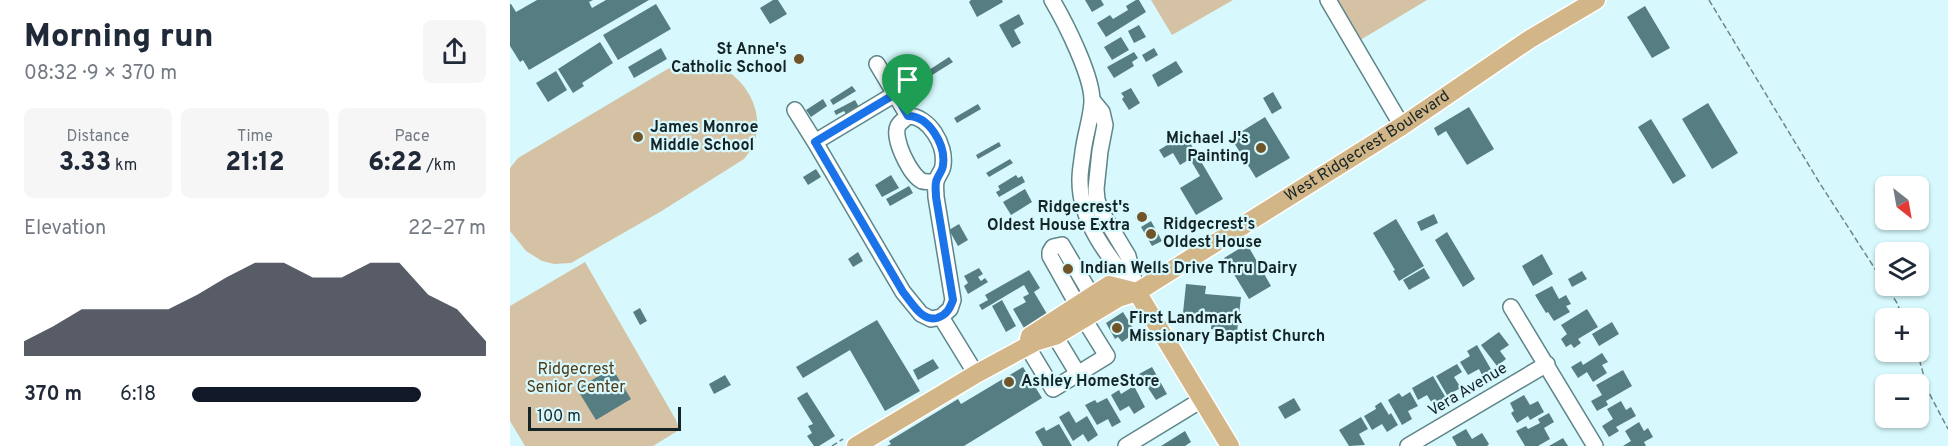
<!DOCTYPE html>
<meta charset="utf-8">
<style>
body{margin:0;font-family:Overpass,sans-serif;background:#f6f6f7;color:#1f2937;height:100vh;display:flex;flex-direction:column;font-size:22px;white-space:nowrap}
*{box-sizing:border-box;margin:0}
p{font-size:20px;color:#747a83}
.icon{flex:none;width:33px;height:33px;fill:none;stroke:currentColor;stroke-width:2;stroke-linecap:round;stroke-linejoin:round}
.map{position:relative;flex:1;overflow:hidden}
.panel{display:flex;flex-direction:column;background:#fff;width:510px}
.panel>*{flex:none}
.needle{width:39px;rotate:149deg}
.tools{position:absolute;left:1365px;top:176px;display:grid;gap:12px}
.tools a{display:grid;place-items:center;width:54px;height:54px;border-radius:9px;background:#fff;box-shadow:0 2px 4px #0004;font-size:30px}
.scale{position:absolute;left:18px;bottom:15px;width:153px;box-sizing:border-box;padding-left:6px;border:3px solid #152527;border-top:0;font-size:16px;line-height:21px;white-space:nowrap;color:#152527;-webkit-text-stroke:4px #d7f9fd;paint-order:stroke}
.pin{position:absolute;display:grid;place-items:center;width:51px;height:51px;color:#fff;margin:-62px -26px;border-radius:50% 50% 50% 0;rotate:-45deg;box-shadow:0 0 6px #0007}
.pin .icon{rotate:45deg}
.round{display:grid;place-items:center;flex:none;width:63px;height:63px;border-radius:9px;background:#f6f6f7}
.headline{display:flex;align-items:center;justify-content:space-between;height:102px;padding:0 24px}
h1{font-size:33px;font-weight:800;line-height:45px}
.figures{display:grid;grid-template-columns:repeat(3,1fr);gap:9px;height:102px;padding:6px 24px}
.figures div{display:grid;align-content:center;border-radius:9px;background:#f6f6f7;text-align:center}
.figures b{font-size:26px;font-weight:800}
.figures small{font-size:16px;font-weight:400}
.figures p{font-size:16px}
.chart{height:168px;padding:12px 24px}
.chart p{display:flex;justify-content:space-between}
.chart svg{width:100%;height:108px;margin-top:6px;fill:#111827;opacity:.7}
ul{padding:0 24px;list-style:none;font-size:20px}
li{display:grid;grid-template-columns:96px 72px 1fr;align-items:center;height:45px}
li i{height:15px;border-radius:8px;background:#111827}
main{display:flex;flex:1;min-height:0}
.map>svg:first-child{display:block}
.green{fill:#d5c2a5}
.building{fill:#567d81}
.lines{fill:none;stroke-linecap:round;stroke-linejoin:round}
.minor-casing{stroke:#5e8589;stroke-width:18}
.major-casing{stroke:#fff;stroke-width:21}
.path{stroke:#6e8689;stroke-width:1.5;stroke-dasharray:6 3;stroke-linecap:butt}
.minor{stroke:#fff;stroke-width:15}
.major{stroke:#d2b688;stroke-width:18}
.route-casing{stroke:#fff;stroke-width:12}
.route{stroke:#1a73e8;stroke-width:8}
.poi-dot{fill:#715528;stroke:#d7f9fd;stroke-width:2}
.labels{text-anchor:middle;dominant-baseline:central;stroke-width:4.5;stroke-linejoin:round;paint-order:stroke}
.poi-label{font-size:16px;font-weight:bold;fill:#152527;stroke:#d7f9fd;text-anchor:start}
.street-label{font-size:16px;fill:#152527;stroke:#d7f9fd}
.park-label{font-size:16px;fill:#513a16;stroke:#d7f9fd}
</style>
<main>
<section class="panel">
<div class="headline"><div><h1>Morning run</h1><p>08:32 · 9 × 370 m</p></div><a class="round"><svg class="icon" aria-label="share" viewBox="0 0 24 24"><path d="M12 15V3M7 8l5-5 5 5M5 13v7h14v-7"/></svg></a></div>
<div class="figures">
<div><p>Distance</p><b>3.33<small> km</small></b></div>
<div><p>Time</p><b>21:12</b></div>
<div><p>Pace</p><b>6:22<small> /km</small></b></div>
</div>
<div class="chart"><p><span>Elevation</span>22–27 m</p>
<svg viewBox="0 0 160 44" preserveAspectRatio="none"><path d="M0 44V38L10 32L20 25L30 25L40 25L50 25L60 19L70 12L80 6L90 6L100 12L110 12L120 6L130 6L140 19L150 25L160 38V44z"/></svg>
</div>
<ul>
<li><b>370 m</b>6:18<i style="width:78%"></i></li>
</ul>
</section>
<div class="map">
<svg width="1438" height="446" viewBox="0 0 1438 446">
<rect width="100%" height="100%" fill="#d7f9fd"/>
<path class="green" d="M 641,0 L 723,0 L 662,35 Z
M 822,0 L 917,0 L 847,42 Z
M 192,61 C 236,68 266,122 234,159 L 150,212 L 61,263 L 44,264 L 32,261 L 16,251 L 0,231 L 0,168 L 8,158 L 161,67 Z
M 75,262 L 166,420 L 169,430 L 143,446 L 15,446 L 0,421 L 0,306 Z"/>
<path class="building" d="M 27,0 L 83,0 L 79,2 L 82,8 L 96,0 L 139,0 L 19,70 L 13,60 L 10,62 L 0,46 L 0,4 L 1,4 L 6,12 Z
M 263,0 L 268,0 L 277,14 L 260,24 L 250,8 Z
M 461,0 L 492,0 L 493,2 L 467,17 L 459,2 Z
M 575,0 L 591,0 L 594,5 L 582,12 Z
M 626,0 L 629,0 L 636,12 L 596,37 L 587,23 L 600,15 L 603,19 L 618,10 L 616,6 Z
M 146,4 L 161,29 L 108,60 L 93,35 Z
M 1135,6 L 1160,48 L 1142,58 L 1117,17 Z
M 509,14 L 514,24 L 504,30 L 511,43 L 502,48 L 489,25 Z
M 629,25 L 636,37 L 624,43 L 618,31 Z
M 611,37 L 619,50 L 602,60 L 594,47 Z
M 90,42 L 103,63 L 72,83 L 74,86 L 63,93 L 48,69 Z
M 151,48 L 157,59 L 124,78 L 118,67 Z
M 644,48 L 648,55 L 636,62 L 632,55 Z
M 624,52 L 628,58 L 622,62 L 624,66 L 604,78 L 597,67 Z
M 439,57 L 443,62 L 419,77 L 416,72 Z
M 666,61 L 673,72 L 648,87 L 642,75 Z
M 46,71 L 57,90 L 38,102 L 26,83 Z
M 342,86 L 346,91 L 323,105 L 320,100 Z
M 621,88 L 630,103 L 619,110 L 612,99 L 614,97 L 611,93 Z
M 763,92 L 772,108 L 762,114 L 753,98 Z
M 313,99 L 317,106 L 301,117 L 296,110 Z
M 345,100 L 349,107 L 336,114 L 334,111 L 326,115 L 324,111 Z
M 1198,103 L 1228,153 L 1202,169 L 1172,119 Z
M 468,104 L 471,109 L 447,123 L 444,118 Z
M 959,107 L 984,149 L 957,165 L 936,131 L 928,136 L 924,128 Z
M 755,117 L 780,158 L 746,178 L 721,138 Z
M 1141,119 L 1176,176 L 1163,184 L 1128,127 Z
M 675,134 L 713,199 L 686,215 L 670,188 L 690,176 L 680,159 L 670,165 L 663,153 L 654,158 L 649,150 Z
M 489,142 L 491,146 L 468,159 L 466,155 Z
M 500,159 L 503,163 L 479,177 L 476,173 Z
M 306,169 L 311,177 L 298,185 L 293,177 Z
M 381,175 L 389,188 L 372,197 L 365,185 Z
M 506,175 L 508,178 L 512,176 L 515,182 L 489,197 L 486,192 L 490,190 L 488,186 Z
M 399,186 L 403,193 L 380,206 L 376,199 Z
M 515,189 L 522,202 L 501,215 L 493,202 Z
M 636,211 L 639,216 L 628,222 L 625,218 Z
M 924,214 L 928,223 L 911,231 L 907,222 Z
M 886,219 L 914,266 L 889,281 L 883,271 L 885,270 L 863,233 Z
M 641,221 L 652,241 L 642,246 L 631,227 Z
M 449,224 L 458,240 L 448,246 L 439,230 Z
M 937,232 L 965,279 L 953,287 L 925,240 Z
M 737,244 L 761,286 L 739,299 L 714,258 Z
M 348,252 L 353,261 L 343,267 L 338,259 Z
M 1032,254 L 1043,274 L 1023,286 L 1012,266 Z
M 469,268 L 473,274 L 468,277 L 471,281 L 475,278 L 478,282 L 458,294 L 454,286 L 458,283 L 454,276 Z
M 914,268 L 920,278 L 899,290 L 893,280 Z
M 519,270 L 530,288 L 524,292 L 537,314 L 514,328 L 503,309 L 516,302 L 513,297 L 519,294 L 514,285 L 472,310 L 469,305 L 478,300 L 475,295 Z
M 1072,271 L 1077,279 L 1062,287 L 1058,279 Z
M 676,284 L 696,286 L 695,294 L 731,297 L 727,332 L 701,329 L 702,316 L 673,313 Z
M 1042,286 L 1049,299 L 1056,295 L 1061,304 L 1056,306 L 1060,312 L 1044,321 L 1038,312 L 1036,313 L 1025,295 Z
M 492,300 L 506,326 L 496,332 L 482,306 Z
M 130,308 L 137,321 L 130,325 L 123,312 Z
M 1077,309 L 1088,327 L 1068,339 L 1071,343 L 1064,348 L 1061,344 L 1056,347 L 1051,339 L 1057,334 L 1051,325 Z
M 613,312 L 623,328 L 620,331 L 622,335 L 612,342 L 608,337 L 605,339 L 596,323 Z
M 367,320 L 410,391 L 375,411 L 340,350 L 293,378 L 286,367 Z
M 1102,322 L 1109,334 L 1089,346 L 1082,334 Z
M 989,332 L 999,345 L 990,351 L 996,359 L 987,366 L 971,345 Z
M 967,345 L 982,371 L 973,377 L 969,369 L 958,375 L 950,362 L 960,356 L 957,351 Z
M 1092,353 L 1098,362 L 1092,365 L 1097,373 L 1083,382 L 1077,372 L 1068,378 L 1061,367 L 1071,361 L 1073,365 Z
M 423,359 L 429,368 L 408,380 L 403,370 Z
M 947,364 L 952,372 L 944,377 L 951,388 L 937,395 L 926,376 Z
M 513,367 L 532,398 L 454,446 L 377,446 L 381,444 L 379,441 L 448,399 L 451,404 Z
M 642,367 L 657,394 L 646,400 L 629,374 Z
M 102,368 L 121,399 L 86,420 L 67,389 Z
M 1113,370 L 1122,386 L 1096,401 L 1098,405 L 1087,411 L 1081,401 L 1092,395 L 1086,385 Z
M 215,375 L 221,385 L 204,394 L 199,384 Z
M 923,376 L 936,398 L 923,405 L 917,395 L 908,400 L 902,388 Z
M 624,386 L 635,407 L 624,414 L 619,406 L 610,411 L 601,395 L 609,390 L 611,394 Z
M 297,392 L 325,436 L 309,446 L 304,446 L 297,436 L 302,433 L 298,426 L 303,424 L 287,398 Z
M 900,392 L 908,406 L 898,411 L 902,419 L 892,425 L 878,400 L 889,393 L 892,397 Z
M 1014,395 L 1020,405 L 1028,401 L 1034,412 L 1020,420 L 1018,416 L 1007,423 L 1001,413 L 1004,411 L 1000,403 Z
M 597,398 L 611,422 L 602,427 L 598,419 L 587,425 L 575,405 L 585,400 L 587,403 Z
M 784,398 L 791,410 L 775,419 L 768,407 Z
M 1111,401 L 1116,410 L 1121,407 L 1126,416 L 1106,427 L 1109,431 L 1099,437 L 1092,426 L 1103,419 L 1097,409 Z
M 871,402 L 879,415 L 881,413 L 888,425 L 877,432 L 872,424 L 862,430 L 854,416 L 866,409 L 865,406 Z
M 559,411 L 566,423 L 577,416 L 588,435 L 578,442 L 573,434 L 563,441 L 549,417 Z
M 1039,413 L 1044,422 L 1034,428 L 1040,439 L 1028,446 L 1015,446 L 1006,431 L 1016,426 L 1018,429 L 1030,423 L 1028,419 Z
M 851,417 L 858,429 L 849,434 L 855,445 L 839,446 L 829,430 Z
M 1129,422 L 1134,431 L 1138,428 L 1143,437 L 1134,442 L 1136,446 L 1113,446 L 1121,441 L 1115,431 Z
M 549,424 L 562,446 L 533,446 L 525,432 L 534,427 L 536,431 Z
M 956,429 L 962,439 L 972,433 L 979,444 L 977,446 L 947,446 L 942,437 Z
M 675,431 L 681,442 L 675,446 L 651,446 Z
M 1053,438 L 1058,446 L 1039,446 Z"/>
<g class="lines">
<g class="minor-casing">
<path id="minor" d="M 542,0 C 555,22 583,77 582,102 C 581,119 575,135 573,152 C 572,161 570,170 570,179 C 569,223 601,260 627,292
M 818,0 L 892,126
M 367,64 L 398,116
M 385,94 L 305,142 L 393,292 L 411,314 L 421,319 L 431,317
M 583,101 L 592,112 L 595,125 L 590,151 L 586,189 L 587,200 L 592,213 L 618,256 L 626,288
M 285,110 L 305,142
M 426,182 C 422,182 415,182 412,181 C 400,175 382,138 388,126 C 390,122 395,119 398,116 C 419,116 436,145 433,165 C 433,171 427,176 426,182 C 425,186 426,192 426,197 L 443,300 L 440,309 L 431,317 L 466,374
M 568,306 L 540,256 L 540,252 L 543,247 L 552,245 L 582,296
M 1001,307 L 1085,446
M 545,336 L 568,374
M 517,346 L 543,389 L 597,356 L 574,319
M 616,446 L 693,399
M 898,446 L 1037,364"/>
</g>
<g class="major-casing">
<g id="major">
<path d="M 627,292 L 720,446"/>
<path d="M 519,339 L 520,336 L 599,285 L 627,292"/>
<path id="s1" d="M 346,446 L 466,374 L 525,342 L 545,336 L 608,298 L 627,292 L 892,126 L 1020,39 L 1086,0"/>
</g>
</g>
<path class="path" d="M 1199,0 L 1309,182 L 1387,303 L 1393,318
M 1407,351 L 1418,391 L 1438,429
M 322,446 L 333,439"/>
<use href="#minor" class="minor"/>
<use href="#major" class="major"/>
</g>
<g class="lines">
<g class="route-casing">
<path id="route" d="M 385,94 L 398,116 C 419,116 436,145 433,165 C 433,171 427,176 426,182 C 425,187 426,192 426,197 L 443,300 C 440,308 437,315 427,318 C 412,322 402,303 393,292 L 305,142 Z"/>
</g>
<use href="#route" class="route"/>
</g>
<g class="poi-dot">
<circle cx="289" cy="59" r="6"/>
<circle cx="128" cy="137" r="6"/>
<circle cx="751" cy="148" r="6"/>
<circle cx="632" cy="217" r="6"/>
<circle cx="641" cy="234" r="6"/>
<circle cx="558" cy="269" r="6"/>
<circle cx="607" cy="328" r="6"/>
<circle cx="499" cy="382" r="6"/>
</g>
<g class="labels">
<g class="poi-label">
<text x="277" y="50" text-anchor="end">St Anne's<tspan x="277" dy="18">Catholic School</tspan></text>
<text x="140" y="128">James Monroe<tspan x="140" dy="18">Middle School</tspan></text>
<text x="739" y="139" text-anchor="end">Michael J's<tspan x="739" dy="18">Painting</tspan></text>
<text x="620" y="208" text-anchor="end">Ridgecrest's<tspan x="620" dy="18">Oldest House Extra</tspan></text>
<text x="653" y="225">Ridgecrest's<tspan x="653" dy="18">Oldest House</tspan></text>
<text x="570" y="269">Indian Wells Drive Thru Dairy</text>
<text x="619" y="319">First Landmark<tspan x="619" dy="18">Missionary Baptist Church</tspan></text>
<text x="511" y="382">Ashley HomeStore</text>
</g>
<g class="street-label">
<text stroke="none"><textPath href="#s1" startOffset="594">West Ridgecrest Boulevard</textPath></text>
<text transform="translate(958 390) rotate(-31)">Vera Avenue</text>
</g>
<g class="park-label">
<text x="66" y="370">Ridgecrest<tspan x="66" dy="18">Senior Center</tspan></text>
</g>
</g>
</svg>
<div class="tools">
<a><svg class="needle" viewBox="-14 -14 28 28"><path d="M0-13l5 13h-10z" fill="#e53935"/><path d="M0 13l5-13h-10z" fill="#747a83"/></svg></a>
<a><svg class="icon" aria-label="layers" viewBox="0 0 24 24"><path d="M12 4l9 5-9 5-9-5zM3 14l9 5 9-5"/></svg></a>
<a>+</a>
<a>−</a>
</div>
<div class="scale">100 m</div>
<div class="pin" style="left:398px;top:116px;background:#1e9e55"><svg class="icon" aria-label="arrive" viewBox="0 0 24 24"><path d="M6 21V4h12l-3 4 3 4H6"/></svg></div>
</div>
</main>
